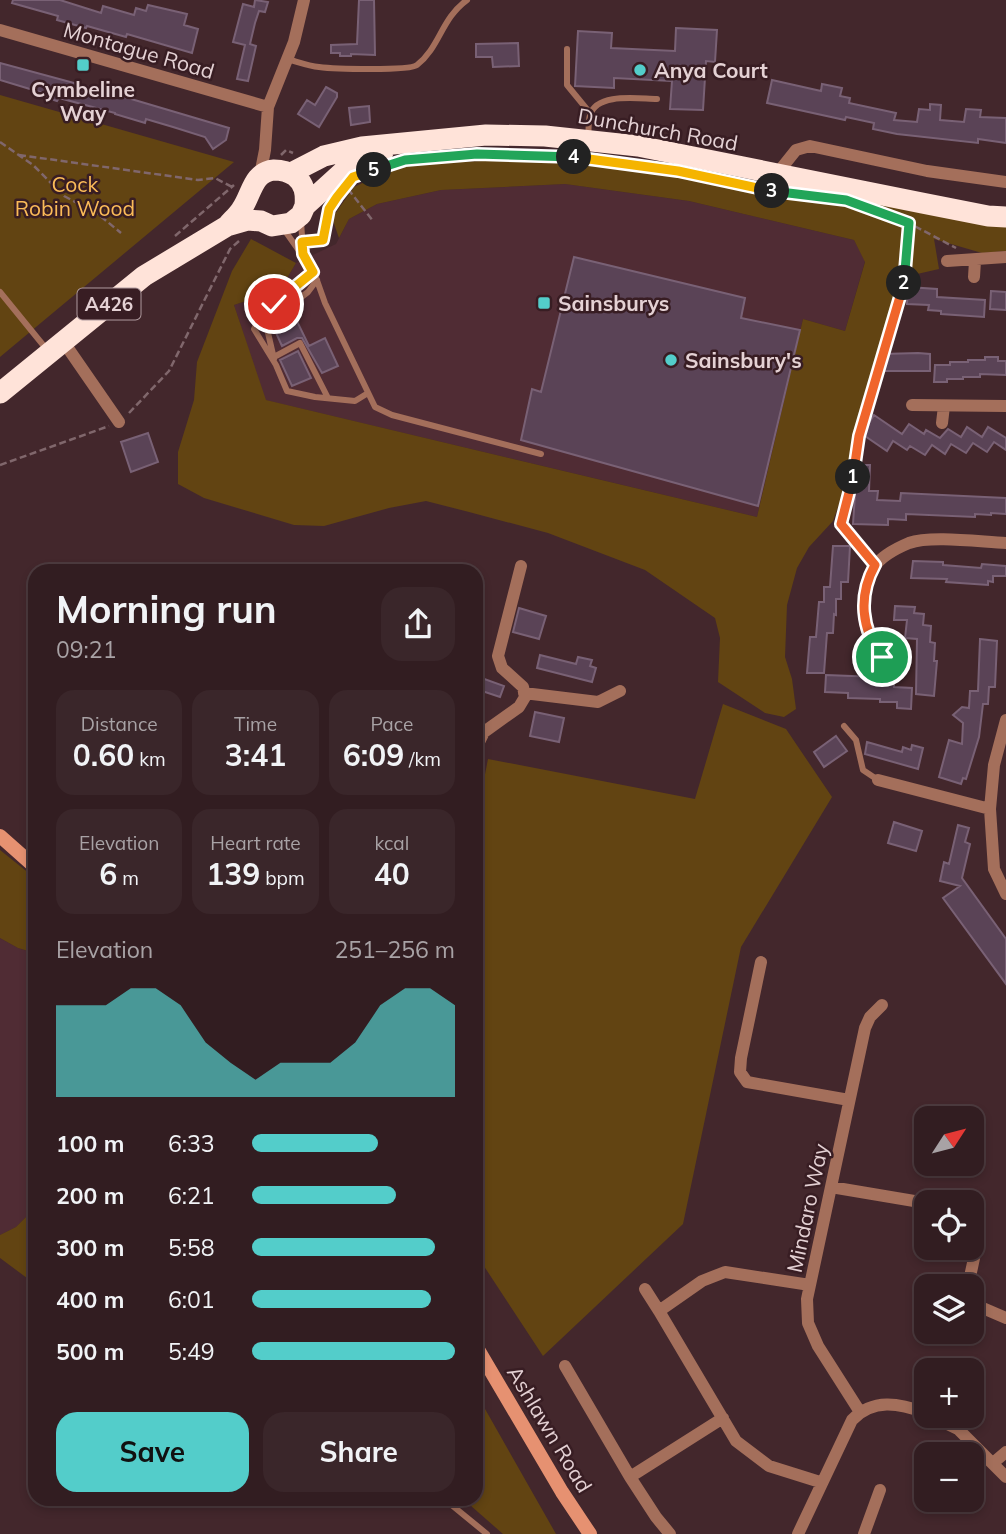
<!DOCTYPE html>
<meta charset="utf-8">
<style>
body{margin:0;font-family:Mulish,sans-serif;background:#3a262a;color:#f1f3f6;height:100vh;display:flex;flex-direction:column;font-size:26px;white-space:nowrap}
*{box-sizing:border-box;margin:0}
p{font-size:23px;color:#a8a2a5}
.icon{flex:none;width:38px;height:38px;fill:none;stroke:currentColor;stroke-width:2;stroke-linecap:round;stroke-linejoin:round}
.map{position:relative;flex:1;overflow:hidden}
.sheet{position:absolute;left:28px;top:564px;width:455px;height:942px;display:flex;flex-direction:column;background:#321d21;border-radius:21px;box-shadow:0 4px 10px #0003,0 0 0 2px #4d3b3f}
.sheet>*{flex:none}
.needle{width:46px;rotate:54deg}
.fabs{position:absolute;left:914px;top:1106px;display:grid;gap:14px}
.fabs a{display:grid;place-items:center;width:70px;height:70px;border-radius:14px;background:#321d21;box-shadow:0 4px 10px #0003,0 0 0 2px #4d3b3f;font-size:35px}
.pin{position:absolute;display:grid;place-items:center;width:60px;height:60px;color:#fff;margin:-30px;border:4px solid #fff;border-radius:50%;box-shadow:0 2px 7px #0007}
.km{position:absolute;width:35px;height:35px;margin:-18px;border-radius:50%;background:#222;color:#fff;font-size:19px;line-height:35px;text-align:center}
.round{display:grid;place-items:center;flex:none;width:74px;height:74px;border-radius:21px;background:#3a262a}
.overview{display:flex;align-items:center;justify-content:space-between;height:119px;padding:0 28px}
h1{font-size:38px;font-weight:700;line-height:52px}
.metrics{display:grid;grid-template-columns:repeat(3,1fr);gap:10px;height:119px;padding:7px 28px}
.metrics div{display:grid;align-content:center;border-radius:18px;background:#3a262a;text-align:center}
.metrics b{font-size:30px;font-weight:700}
.metrics small{font-size:19px;font-weight:400}
.metrics p{font-size:19px}
.chart{height:196px;padding:14px 28px}
.chart p{display:flex;justify-content:space-between}
.chart svg{width:100%;height:126px;margin-top:7px;fill:#53cdca;opacity:.7}
.cta{display:flex;gap:14px;margin-top:auto;padding:14px 28px}
.cta a{flex:1;height:80px;border-radius:21px;background:#53cdca;color:#111;font-size:28px;font-weight:700;line-height:80px;text-align:center}
.cta a+a{background:#3a262a;color:#f1f3f6}
ul{padding:0 28px;list-style:none;font-size:23px}
li{display:grid;grid-template-columns:112px 84px 1fr;align-items:center;height:52px}
li i{height:18px;border-radius:9px;background:#53cdca}
.map>svg:first-child{display:block}
.built{fill:#502c34}
.green{fill:#624412}
.building{fill:#5a4356;stroke:#796175;stroke-width:2}
.lines{fill:none;stroke-linecap:round;stroke-linejoin:round}
.path{stroke:#80676c;stroke-width:2.5;stroke-dasharray:7 3.5;stroke-linecap:butt}
.lane{stroke:#a46f5b;stroke-width:6}
.street{stroke:#a46f5b;stroke-width:12}
.secondary{stroke:#e69171;stroke-width:14}
.highway{stroke:#ffe3d9;stroke-width:21}
.split-1-casing{stroke:#fff;stroke-width:14}
.split-2-casing{stroke:#fff;stroke-width:14}
.split-3-casing{stroke:#fff;stroke-width:14}
.split-4-casing{stroke:#fff;stroke-width:14}
.split-5-casing{stroke:#fff;stroke-width:14}
.split-6-casing{stroke:#fff;stroke-width:14}
.split-1{stroke:#f0652b;stroke-width:9}
.split-2{stroke:#f0652b;stroke-width:9}
.split-3{stroke:#22a559;stroke-width:9}
.split-4{stroke:#f5b400;stroke-width:9}
.split-5{stroke:#22a559;stroke-width:9}
.split-6{stroke:#f5b400;stroke-width:9}
.poi-dot{fill:#53cdca;stroke:#381d23;stroke-width:2.5}
.labels{text-anchor:middle;dominant-baseline:central;stroke-width:5;stroke-linejoin:round;paint-order:stroke}
.shield{fill:#381d23;stroke:#b09b9f;stroke-width:2}
.shield-label{font-size:19px;font-weight:bold;fill:#e4d1d4}
.street-label{font-size:21px;fill:#e4d1d4;stroke:#381d23}
.poi-label{font-size:21px;font-weight:bold;fill:#e4d1d4;stroke:#381d23;text-anchor:start}
.park-label{font-size:21px;fill:#fbbb58;stroke:#381d23}
</style>
<div class="map">
<svg width="1006" height="1534" viewBox="0 0 1006 1534">
<rect width="100%" height="100%" fill="#43272c"/>
<path class="built" d="M 565,184 L 689,201 L 854,240 L 865,261 L 845,331 L 803,319 L 757,517 L 265,400 L 234,305 L 280,290 L 296,263 L 336,244 L 349,219 L 377,204 L 441,190 Z
M 0,938 L 18,948 L 35,953 L 35,1208 L 16,1227 L 0,1235 Z"/>
<path class="green" d="M 0,95 L 234,162 L 0,357 Z
M 540,159 L 837,194 L 1006,224 L 1006,251 L 982,253 L 934,239 L 939,269 L 904,277 L 854,436 L 852,468 L 833,521 L 809,547 L 797,568 L 787,605 L 785,657 L 792,679 L 796,709 L 784,717 L 765,713 L 718,682 L 720,638 L 715,618 L 645,570 L 548,533 L 469,512 L 426,501 L 389,508 L 324,526 L 294,525 L 204,498 L 178,484 L 178,452 L 194,400 L 197,362 L 232,271 L 251,239 L 296,263 L 280,290 L 234,305 L 266,400 L 757,517 L 803,319 L 845,331 L 865,262 L 854,240 L 689,201 L 565,184 L 441,190 L 377,204 L 349,219 L 339,238 L 332,218 L 354,187 L 403,164 Z
M 723,704 L 786,729 L 832,797 L 741,947 L 683,1224 L 543,1356 L 476,1254 L 476,820 L 488,759 L 695,799 Z
M 0,850 L 35,878 L 35,953 L 18,948 L 0,938 Z
M 35,1208 L 35,1284 L 0,1258 L 0,1235 L 16,1227 Z
M 476,1393 L 556,1534 L 503,1534 L 462,1498 L 476,1498 Z"/>
<path class="building" d="M 13,0 L 60,0 L 101,13 L 103,6 L 134,15 L 136,8 L 146,11 L 148,5 L 187,14 L 184,25 L 198,29 L 192,53 L 127,34 L 126,37 L 87,26 L 86,28 L 57,20 L 58,16 L 12,3 Z
M 255,0 L 268,2 L 265,12 L 259,11 L 255,23 L 250,44 L 256,46 L 248,81 L 237,79 L 245,45 L 233,42 L 243,4 L 254,7 Z
M 359,0 L 374,0 L 375,55 L 351,54 L 351,56 L 340,56 L 340,53 L 331,53 L 331,45 L 357,44 Z
M 676,28 L 717,30 L 715,62 L 706,61 L 703,110 L 670,109 L 672,81 L 614,78 L 614,88 L 575,86 L 578,31 L 612,33 L 611,48 L 675,51 Z
M 518,43 L 519,66 L 493,67 L 492,57 L 476,57 L 476,44 Z
M 0,63 L 111,93 L 229,128 L 226,140 L 213,149 L 205,137 L 173,127 L 146,119 L 145,123 L 115,114 L 115,113 L 59,98 L 57,101 L 42,96 L 43,93 L 0,80 Z
M 772,80 L 821,91 L 822,84 L 842,88 L 840,96 L 850,98 L 849,103 L 896,113 L 894,120 L 917,122 L 919,109 L 930,110 L 930,104 L 941,105 L 940,120 L 964,122 L 966,109 L 981,110 L 980,117 L 1006,118 L 1006,143 L 978,139 L 978,143 L 897,134 L 873,129 L 874,123 L 846,117 L 845,120 L 767,103 Z
M 326,87 L 337,93 L 337,97 L 319,127 L 298,114 L 307,100 L 315,105 Z
M 369,106 L 370,122 L 351,125 L 349,108 Z
M 574,257 L 745,298 L 741,318 L 800,330 L 758,506 L 521,440 L 532,389 L 541,392 Z
M 908,287 L 937,289 L 937,297 L 985,300 L 984,317 L 941,314 L 941,311 L 928,310 L 929,305 L 907,304 Z
M 991,291 L 1006,292 L 1006,310 L 990,309 Z
M 292,311 L 309,346 L 325,338 L 338,366 L 322,373 L 302,338 L 297,338 L 282,346 L 273,326 Z
M 298,351 L 311,378 L 292,386 L 280,360 Z
M 918,353 L 930,354 L 930,371 L 883,371 L 883,354 Z
M 985,357 L 998,357 L 998,361 L 1006,361 L 1006,375 L 980,374 L 980,377 L 963,377 L 963,379 L 947,379 L 947,382 L 934,382 L 935,365 L 950,365 L 950,362 L 968,362 L 968,360 L 985,360 Z
M 874,415 L 902,434 L 909,424 L 924,434 L 926,430 L 940,438 L 948,429 L 961,437 L 967,427 L 982,437 L 988,427 L 1006,438 L 1006,450 L 994,442 L 987,452 L 973,443 L 966,453 L 951,444 L 945,454 L 932,445 L 925,455 L 910,446 L 907,450 L 893,441 L 887,451 L 862,434 Z
M 148,433 L 158,462 L 131,472 L 121,442 Z
M 857,465 L 870,465 L 869,491 L 878,491 L 877,500 L 900,501 L 901,493 L 1006,498 L 1006,514 L 991,513 L 991,515 L 975,514 L 975,517 L 906,514 L 906,520 L 888,519 L 888,525 L 853,524 Z
M 833,546 L 850,546 L 848,582 L 841,582 L 841,599 L 836,599 L 836,615 L 834,614 L 833,633 L 827,633 L 824,673 L 807,673 L 810,637 L 816,637 L 819,602 L 824,602 L 824,587 L 830,587 Z
M 913,561 L 943,562 L 943,565 L 981,568 L 982,564 L 1006,566 L 1006,576 L 993,576 L 993,582 L 988,581 L 988,585 L 946,582 L 947,579 L 911,578 Z
M 895,606 L 915,607 L 914,613 L 924,614 L 923,625 L 931,626 L 930,642 L 935,643 L 934,661 L 937,661 L 934,696 L 916,694 L 917,639 L 905,638 L 907,620 L 894,620 Z
M 519,608 L 546,616 L 539,639 L 513,632 Z
M 980,639 L 997,641 L 995,687 L 989,687 L 988,704 L 983,704 L 979,737 L 966,779 L 963,778 L 961,784 L 939,777 L 949,740 L 962,744 L 963,723 L 953,715 L 962,707 L 969,708 L 970,691 L 978,691 Z
M 540,655 L 576,664 L 578,657 L 592,660 L 590,666 L 596,668 L 592,682 L 537,668 Z
M 826,675 L 877,677 L 877,683 L 894,683 L 894,687 L 912,688 L 911,709 L 897,708 L 897,702 L 880,702 L 880,699 L 848,698 L 848,693 L 825,692 Z
M 476,676 L 504,686 L 500,697 L 476,689 Z
M 535,712 L 564,718 L 559,742 L 530,736 Z
M 836,736 L 847,751 L 824,767 L 814,752 Z
M 867,742 L 902,752 L 903,747 L 911,750 L 912,745 L 923,748 L 918,769 L 865,754 Z
M 894,822 L 922,831 L 916,851 L 888,843 Z
M 958,825 L 969,828 L 965,842 L 970,844 L 962,878 L 1006,939 L 1006,984 L 943,898 L 960,886 L 940,881 L 944,862 L 949,864 Z"/>
<g class="lines">
<path class="path" d="M 0,142 L 33,165 L 64,196 L 98,214 L 121,233
M 480,154 L 568,157
M 19,155 L 198,180 L 215,178 L 232,187
M 281,155 L 286,150 L 293,153
M 626,163 L 640,165
M 348,189 L 373,221
M 886,214 L 905,221 L 956,248
M 175,236 L 234,185
M 310,241 L 323,240 L 330,207
M 129,413 L 169,371 L 230,249 L 239,241
M 0,465 L 109,426
M 867,555 L 841,524 L 854,477 L 859,436 L 904,289 L 909,223"/>
<path class="lane" d="M 567,49 L 567,85 L 590,113
M 287,59 C 298,62 309,66 319,67 C 333,69 410,71 417,65 C 440,47 441,19 467,0
M 588,138 C 589,131 588,122 590,115 C 597,92 639,99 657,99
M 301,221 L 303,252
M 283,228 L 314,272 L 325,303 L 375,407 L 392,415 L 541,454
M 314,272 L 260,317 L 254,329 L 276,365 L 287,391 L 315,397 L 355,401 L 368,393
M 0,292 L 48,351
M 274,357 L 300,343 L 328,398
M 274,359 L 266,324 L 308,292 L 317,280
M 844,726 L 856,740 L 863,770 L 878,780
M 443,1498 L 487,1534"/>
<path class="street" d="M 0,30 L 268,107
M 260,175 L 265,150 L 268,107 L 294,42 L 304,0
M 776,175 L 796,150 L 810,146 L 927,171 L 1006,182
M 947,261 L 1006,257
M 974,277 L 975,261
M 63,341 L 119,422
M 912,405 L 1006,406
M 942,423 L 944,406
M 858,655 L 872,643
M 898,663 C 894,662 887,660 883,657 C 860,641 859,589 874,567 C 881,557 897,548 909,543 C 931,535 981,542 1006,543
M 524,693 L 598,702 L 620,691
M 1006,720 L 994,765 L 990,809 L 994,869 L 1006,894
M 476,748 L 484,732 L 519,707 L 525,697 L 523,687 L 502,668 L 498,656 L 521,566
M 878,780 L 990,809
M 761,962 L 741,1058 L 740,1072 L 747,1082 L 849,1100
M 831,1187 L 926,1203
M 810,1285 L 725,1272 L 702,1281 L 659,1311 L 736,1441 L 769,1466 L 820,1482
M 968,1286 L 976,1249 L 971,1243
M 645,1289 L 659,1311
M 971,1303 L 1006,1318
M 565,1366 L 630,1477 L 723,1418
M 860,1412 L 818,1346 L 808,1323 L 807,1299 L 865,1028 L 870,1017 L 882,1005
M 931,1416 L 958,1429 L 1006,1477
M 993,1463 L 1006,1452
M 630,1477 L 656,1517 L 670,1534
M 798,1534 L 852,1420 C 873,1398 899,1403 926,1413
M 864,1534 L 880,1490"/>
<path class="secondary" d="M 0,836 L 35,867
M 476,1346 L 562,1492 L 590,1534"/>
<path class="highway" d="M 291,173 L 324,156 L 362,147 L 486,135 L 545,136 L 638,146 L 922,203 L 988,216 L 1006,217
M 227,226 C 231,221 237,216 241,210 C 252,195 252,172 274,170 C 282,170 289,172 295,176 C 305,184 306,194 305,206
M 0,393 L 144,276 L 227,226 L 248,220 L 261,221 L 272,226 L 291,223 L 301,215 L 305,206 L 348,167 L 383,152"/>
</g>
<g class="lines">
<g class="split-1-casing">
<path id="split-1" d="M 853,477 L 841,524 L 875,565 C 858,596 861,629 882,657"/>
</g>
<g class="split-2-casing">
<path id="split-2" d="M 853,477 L 859,436 L 904,283"/>
</g>
<g class="split-3-casing">
<path id="split-3" d="M 772,191 L 846,200 L 909,223 L 904,283"/>
</g>
<g class="split-4-casing">
<path id="split-4" d="M 574,157 L 678,171 L 772,191"/>
</g>
<g class="split-5-casing">
<path id="split-5" d="M 374,170 L 405,160 L 477,154 L 574,157"/>
</g>
<g class="split-6-casing">
<path id="split-6" d="M 274,304 L 313,272 L 303,254 L 302,242 L 323,240 L 329,209 L 337,197 L 353,177 L 374,170"/>
</g>
<use href="#split-1" class="split-1"/>
<use href="#split-2" class="split-2"/>
<use href="#split-3" class="split-3"/>
<use href="#split-4" class="split-4"/>
<use href="#split-5" class="split-5"/>
<use href="#split-6" class="split-6"/>
</g>
<g class="poi-dot">
<rect x="76" y="58" width="14" height="14" rx="3.5"/>
<circle cx="640" cy="70" r="7"/>
<rect x="537" y="296" width="14" height="14" rx="3.5"/>
<circle cx="671" cy="360" r="7"/>
</g>
<g class="labels">
<rect class="shield" x="77.5" y="288.5" width="63" height="31" rx="5"/>
<g class="shield-label">
<text x="109" y="304">A426</text>
</g>
<g class="street-label">
<text transform="translate(139 50) rotate(16)">Montague Road</text>
<text transform="translate(658 129) rotate(10)">Dunchurch Road</text>
<text transform="translate(807 1208) rotate(-78)">Mindaro Way</text>
<text transform="translate(550 1429) rotate(59)">Ashlawn Road</text>
</g>
<g class="poi-label">
<text x="654" y="70">Anya Court</text>
<text x="83" y="89" text-anchor="middle">Cymbeline<tspan x="83" dy="24">Way</tspan></text>
<text x="558" y="303">Sainsburys</text>
<text x="685" y="360">Sainsbury's</text>
</g>
<g class="park-label">
<text x="75" y="184">Cock<tspan x="75" dy="24">Robin Wood</tspan></text>
</g>
</g>
</svg>
<div class="fabs">
<a><svg class="needle" viewBox="-14 -14 28 28"><path d="M0-13l5 13h-10z" fill="#e53935"/><path d="M0 13l5-13h-10z" fill="#a8a2a5"/></svg></a>
<a><svg class="icon" aria-label="locate" viewBox="0 0 24 24"><circle cx="12" cy="12" r="6"/><path d="M12 2v4M12 18v4M2 12h4M18 12h4"/></svg></a>
<a><svg class="icon" aria-label="layers" viewBox="0 0 24 24"><path d="M12 4l9 5-9 5-9-5zM3 14l9 5 9-5"/></svg></a>
<a>+</a>
<a>−</a>
</div>
<div class="pin" style="left:882px;top:657px;background:#1e9e55"><svg class="icon" aria-label="arrive" viewBox="0 0 24 24"><path d="M6 21V4h12l-3 4 3 4H6"/></svg></div>
<div class="pin" style="left:274px;top:304px;background:#d93025"><svg class="icon" aria-label="check" viewBox="0 0 24 24"><path d="M5 12l5 5 9-10"/></svg></div>
<b class="km" style="left:853px;top:477px">1</b>
<b class="km" style="left:904px;top:283px">2</b>
<b class="km" style="left:772px;top:191px">3</b>
<b class="km" style="left:574px;top:157px">4</b>
<b class="km" style="left:374px;top:170px">5</b>
<section class="sheet">
<div class="overview"><div><h1>Morning run</h1><p>09:21</p></div><a class="round"><svg class="icon" aria-label="share" viewBox="0 0 24 24"><path d="M12 15V3M7 8l5-5 5 5M5 13v7h14v-7"/></svg></a></div>
<div class="metrics">
<div><p>Distance</p><b>0.60<small> km</small></b></div>
<div><p>Time</p><b>3:41</b></div>
<div><p>Pace</p><b>6:09<small> /km</small></b></div>
</div>
<div class="metrics">
<div><p>Elevation</p><b>6<small> m</small></b></div>
<div><p>Heart rate</p><b>139<small> bpm</small></b></div>
<div><p>kcal</p><b>40</b></div>
</div>
<div class="chart"><p><span>Elevation</span>251–256 m</p>
<svg viewBox="0 0 160 44" preserveAspectRatio="none"><path d="M0 44V12L10 12L20 12L30 6L40 6L50 12L60 25L70 32L80 38L90 32L100 32L110 32L120 25L130 12L140 6L150 6L160 12V44z"/></svg>
</div>
<ul>
<li><b>100 m</b>6:33<i style="width:62%"></i></li>
<li><b>200 m</b>6:21<i style="width:71%"></i></li>
<li><b>300 m</b>5:58<i style="width:90%"></i></li>
<li><b>400 m</b>6:01<i style="width:88%"></i></li>
<li><b>500 m</b>5:49<i style="width:100%"></i></li>
</ul>
<div class="cta"><a>Save</a><a>Share</a></div>
</section>
</div>
